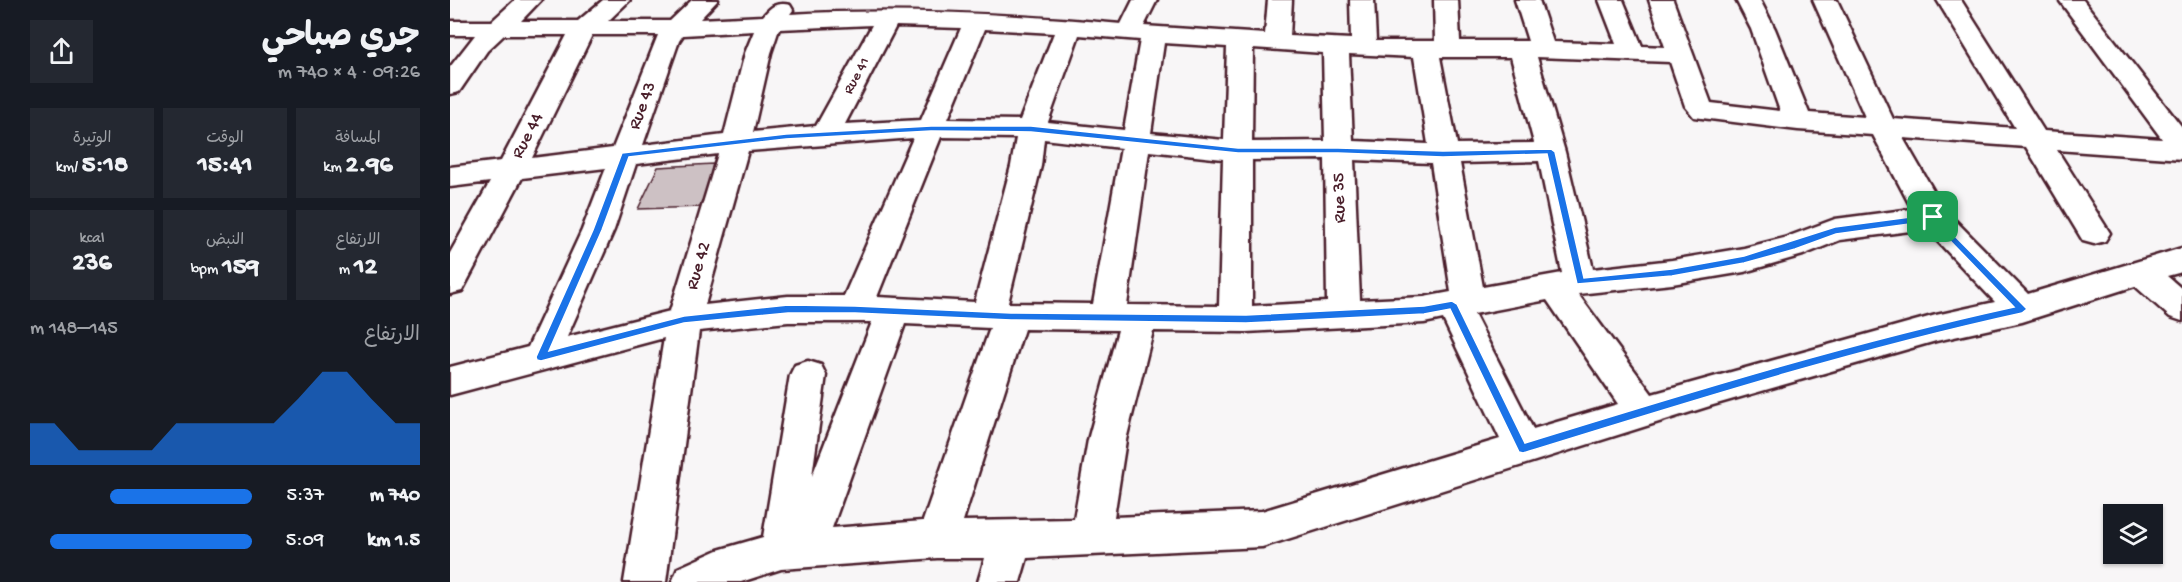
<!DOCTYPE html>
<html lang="ar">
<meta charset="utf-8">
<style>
body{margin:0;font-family:"Gochi Hand","Playpen Sans Arabic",sans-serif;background:#242831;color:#f1f3f6;direction:rtl;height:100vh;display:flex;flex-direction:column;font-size:22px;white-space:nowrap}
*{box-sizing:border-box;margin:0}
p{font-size:20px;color:#9ea1a6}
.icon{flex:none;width:33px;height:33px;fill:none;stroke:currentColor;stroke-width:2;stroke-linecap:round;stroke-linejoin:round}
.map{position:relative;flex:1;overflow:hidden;direction:ltr}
.sheet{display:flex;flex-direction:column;background:#171b24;width:450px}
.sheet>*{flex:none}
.controls{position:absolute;left:1653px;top:504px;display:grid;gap:12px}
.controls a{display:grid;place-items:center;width:60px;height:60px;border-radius:0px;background:#171b24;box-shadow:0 2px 4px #0004;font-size:30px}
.pin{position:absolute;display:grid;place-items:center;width:51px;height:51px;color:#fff;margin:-26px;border-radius:12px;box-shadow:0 3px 9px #0006}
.round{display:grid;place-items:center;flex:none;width:63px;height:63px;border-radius:0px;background:#242831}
.headline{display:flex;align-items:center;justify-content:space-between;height:102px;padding:0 30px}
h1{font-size:33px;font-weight:700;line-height:45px}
.stats{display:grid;grid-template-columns:repeat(3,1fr);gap:9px;height:102px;padding:6px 30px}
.stats div{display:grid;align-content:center;border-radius:0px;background:#242831;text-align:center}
.stats b{font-size:26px;font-weight:700}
.stats small{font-size:16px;font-weight:400}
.stats p{font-size:16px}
.chart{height:168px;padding:12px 30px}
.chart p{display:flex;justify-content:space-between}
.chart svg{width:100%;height:108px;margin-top:6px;fill:#1a73e8;opacity:.7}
ul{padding:0 30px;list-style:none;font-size:20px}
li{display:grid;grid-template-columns:96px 72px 1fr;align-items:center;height:45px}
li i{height:15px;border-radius:8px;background:#1a73e8}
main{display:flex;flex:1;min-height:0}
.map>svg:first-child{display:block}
.building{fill:#cdc1c4;stroke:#4a1f2b;stroke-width:1.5}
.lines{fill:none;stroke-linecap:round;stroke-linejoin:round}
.minor-casing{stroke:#4a1f2b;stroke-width:5}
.minor{fill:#fff;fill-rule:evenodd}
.route{fill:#1a73e8;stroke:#fff;stroke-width:1.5;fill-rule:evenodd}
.labels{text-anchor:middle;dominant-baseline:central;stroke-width:4.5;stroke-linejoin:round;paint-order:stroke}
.far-street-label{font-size:15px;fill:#4a1f2b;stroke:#fff}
.street-label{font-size:18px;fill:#4a1f2b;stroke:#fff}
</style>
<main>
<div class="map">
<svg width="1732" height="582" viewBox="0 0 1732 582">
<rect width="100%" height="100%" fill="#f8f6f7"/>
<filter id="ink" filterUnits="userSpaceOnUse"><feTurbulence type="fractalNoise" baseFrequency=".0167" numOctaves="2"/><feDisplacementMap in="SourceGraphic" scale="12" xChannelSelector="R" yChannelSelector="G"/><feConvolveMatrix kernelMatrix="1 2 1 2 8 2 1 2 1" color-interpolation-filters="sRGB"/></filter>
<g filter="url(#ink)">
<path class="building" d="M 263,164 L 253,207 L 188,209 L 208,167 Z"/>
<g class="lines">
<g class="minor-casing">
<path id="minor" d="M 65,0 L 91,0 L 71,21 L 128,21 L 153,0 L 180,0 L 158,21 L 220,21 L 242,0 L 268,0 L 250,19 L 313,16 C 322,6 326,2 340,5 L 343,10 L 340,14 C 451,8 561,14 671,24 L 683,0 L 707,0 L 694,26 L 815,34 L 818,0 L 842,0 L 840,36 L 901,39 L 900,0 L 924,0 L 926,41 L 985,41 L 984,0 L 1008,0 L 1010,41 L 1078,41 L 1065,0 L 1089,0 L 1103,42 L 1166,44 L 1149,0 L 1173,0 L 1192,46 L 1215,47 L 1199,0 L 1223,0 L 1261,103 L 1330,111 L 1301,29 L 1286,0 L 1310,0 L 1325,29 L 1359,113 L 1415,117 L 1363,0 L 1387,0 L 1443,119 L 1565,128 L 1487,0 L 1511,0 L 1594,131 L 1712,139 L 1609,0 L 1633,0 L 1732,127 L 1732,159 L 1607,150 L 1660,233 L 1655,241 L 1644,244 L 1633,241 L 1576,147 L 1453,138 L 1494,209 L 1578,294 L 1732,248 L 1732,272 L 1717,276 L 1732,289 L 1732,321 L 1720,317 L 1685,286 L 1572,322 L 1486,341 L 1263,405 L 812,547 L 577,558 L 570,582 L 528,582 L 535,558 L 487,558 L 331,569 L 291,582 L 222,582 L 228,568 L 268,550 L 313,537 L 340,375 L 345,365 L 358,361 L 371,365 L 376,375 L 362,476 L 422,322 L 338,322 L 249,331 L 216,582 L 174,582 L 214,338 L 0,395 L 0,367 L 78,347 L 132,230 L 156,168 L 72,178 L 12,291 L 0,294 L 0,253 L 40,182 L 0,187 L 0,167 L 51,161 L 117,35 L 54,35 L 37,51 L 9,92 L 0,94 L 0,67 L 25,35 L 0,35 L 0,21 L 42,21 ZM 422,25 L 366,126 L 303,132 L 321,53 L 329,29 ZM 446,26 L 511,28 L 471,120 L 395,124 ZM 535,29 L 604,33 L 570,120 L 498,119 ZM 304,31 L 295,53 L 274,135 L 193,145 L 229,41 L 233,35 ZM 142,35 L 208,35 L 163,148 L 82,158 ZM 629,35 L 690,40 L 674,130 L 598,122 ZM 714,43 L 777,47 L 774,140 L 701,133 ZM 803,48 L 873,53 L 875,141 L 802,142 ZM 899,54 L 964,57 L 978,144 L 903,141 ZM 990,57 L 1061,57 L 1084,143 L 1007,144 ZM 1087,57 L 1220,62 L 1235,106 L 1244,117 L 1348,130 L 1423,135 L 1462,209 L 1385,219 L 1334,238 L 1294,248 L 1222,260 L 1143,269 L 1115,152 ZM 491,137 L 566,138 L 561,166 L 525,302 L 427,297 ZM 463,138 L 394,296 L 338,296 L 255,305 L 298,151 ZM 594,139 L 671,148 L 643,304 L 558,303 L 591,166 ZM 699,151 L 773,159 L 769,306 L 677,305 ZM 268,154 L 220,311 L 117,337 L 164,230 L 186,164 ZM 875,159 L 877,302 L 802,306 L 802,160 ZM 904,160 L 981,163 L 1001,292 L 974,297 L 910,300 ZM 1089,161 L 1112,273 L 1033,287 L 1010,163 ZM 1476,229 L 1545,302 L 1486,315 L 1202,394 L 1128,294 L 1222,284 L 1294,272 L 1353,255 L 1390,240 ZM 1097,300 L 1168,404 L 1083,429 L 1024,314 ZM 993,319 L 1050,439 L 812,511 L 664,517 L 676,440 L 703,331 L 796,332 L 974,323 ZM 455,324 L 540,328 L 473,521 L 382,528 ZM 574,329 L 668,330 L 638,440 L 624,519 L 513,521 Z"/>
</g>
<use href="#minor" class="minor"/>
</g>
</g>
<path class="route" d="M 481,126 L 581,126 L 788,148 L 888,148 L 993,151 L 1101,149 L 1105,152 L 1134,278 L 1222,269 L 1294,256 L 1385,227 L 1483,214 L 1577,309 L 1572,313 C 1403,350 1238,402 1073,453 L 1069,452 L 1000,309 L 974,314 L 796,323 L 561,320 L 405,313 L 338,313 L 234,323 L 91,361 L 87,360 L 86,357 L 143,230 L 172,153 L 336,134 ZM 481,131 L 581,132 L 788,153 L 888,153 L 993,157 L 1097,154 L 1127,284 L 1222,276 L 1294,263 L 1345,249 L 1386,234 L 1481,221 L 1564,307 C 1399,343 1237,393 1075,443 L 1007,304 L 1002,301 L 974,306 L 796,315 L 561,313 L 405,306 L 338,305 L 234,316 L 99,351 L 152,230 L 179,157 L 336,139 Z"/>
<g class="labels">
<g class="far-street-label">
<text transform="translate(407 76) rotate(-62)">Rue 41</text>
</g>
<g class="street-label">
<text transform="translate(193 106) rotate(-70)">Rue 43</text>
<text transform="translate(78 136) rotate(-63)">Rue 44</text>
<text transform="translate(890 198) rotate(-92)">Rue 35</text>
<text transform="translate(249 266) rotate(-74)">Rue 42</text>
</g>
</g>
</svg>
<div class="controls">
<a><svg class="icon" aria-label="layers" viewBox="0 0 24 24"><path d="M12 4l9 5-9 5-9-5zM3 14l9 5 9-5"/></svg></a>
</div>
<div class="pin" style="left:1483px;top:217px;background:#1e9e55"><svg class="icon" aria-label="arrive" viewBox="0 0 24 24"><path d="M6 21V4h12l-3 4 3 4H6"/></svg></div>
</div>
<section class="sheet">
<div class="headline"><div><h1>جري صباحي</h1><p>09:26 · 4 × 740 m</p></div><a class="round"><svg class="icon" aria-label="share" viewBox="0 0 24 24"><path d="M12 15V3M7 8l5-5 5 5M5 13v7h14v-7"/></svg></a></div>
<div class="stats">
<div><p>المسافة</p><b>2.96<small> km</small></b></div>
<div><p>الوقت</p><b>15:41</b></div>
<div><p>الوتيرة</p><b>5:18<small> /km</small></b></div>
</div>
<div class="stats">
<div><p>الارتفاع</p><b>12<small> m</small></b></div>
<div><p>النبض</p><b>159<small> bpm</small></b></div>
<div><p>kcal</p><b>236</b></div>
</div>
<div class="chart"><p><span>الارتفاع</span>145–148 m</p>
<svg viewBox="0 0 160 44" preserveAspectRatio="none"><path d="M0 44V27L10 27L20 38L30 38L40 38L50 38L60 27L70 27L80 27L90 27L100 27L110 17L120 6L130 6L140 17L150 27L160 27V44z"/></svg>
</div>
<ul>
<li><b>740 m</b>5:37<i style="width:64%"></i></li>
<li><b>1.5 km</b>5:09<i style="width:91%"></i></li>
</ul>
</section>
</main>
